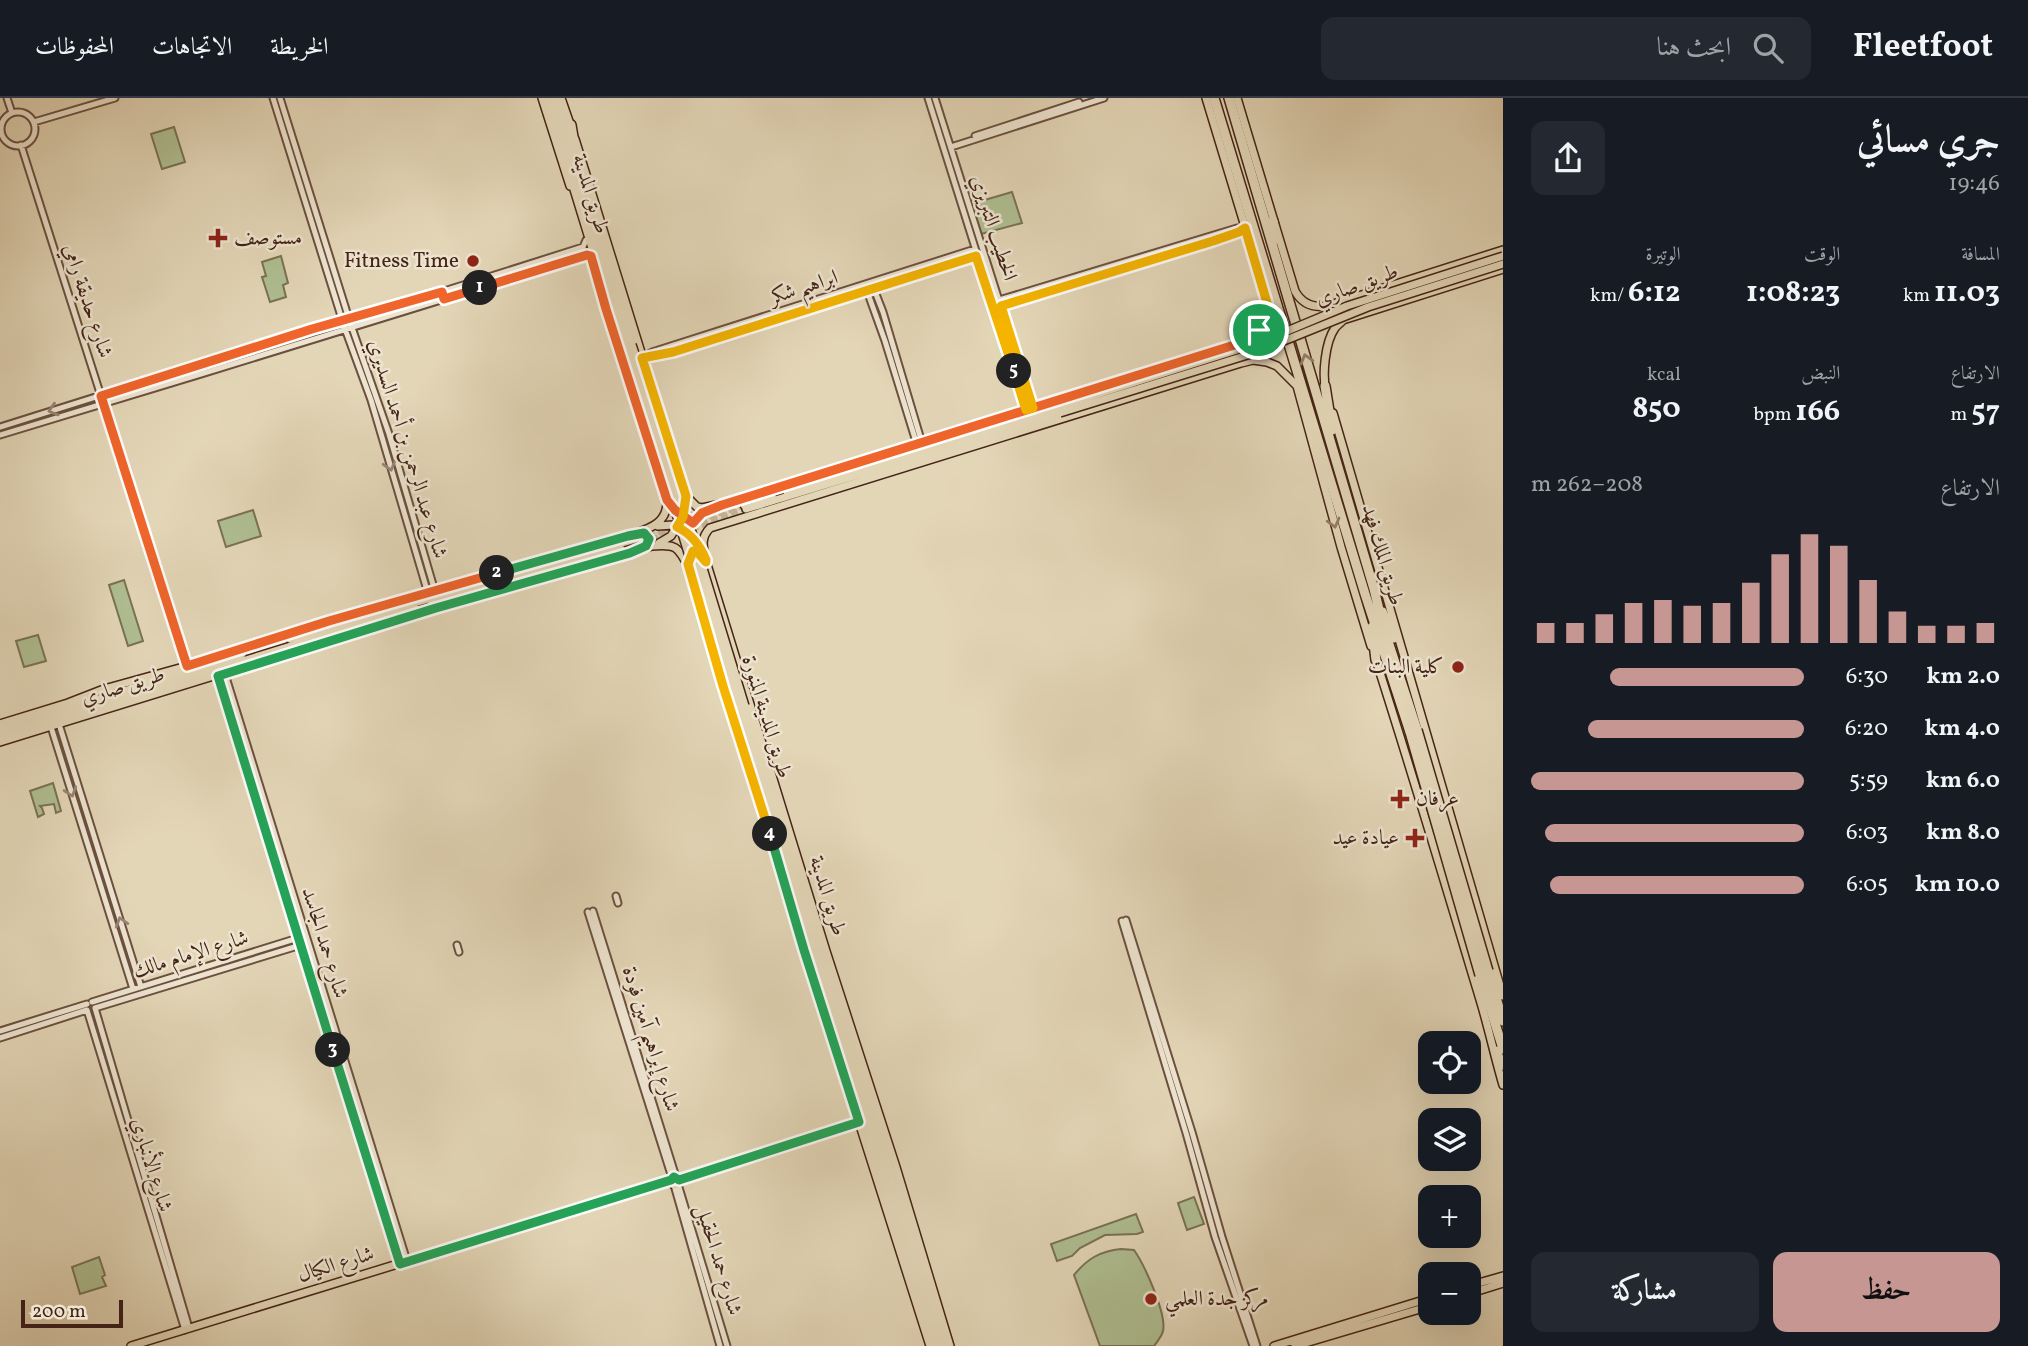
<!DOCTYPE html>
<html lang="ar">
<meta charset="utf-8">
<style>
body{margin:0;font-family:Vollkorn,Amiri,serif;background:#242831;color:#f1f3f6;direction:rtl;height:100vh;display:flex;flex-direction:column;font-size:26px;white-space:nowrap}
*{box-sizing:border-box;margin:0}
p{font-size:23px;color:#9ea1a6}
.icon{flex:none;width:38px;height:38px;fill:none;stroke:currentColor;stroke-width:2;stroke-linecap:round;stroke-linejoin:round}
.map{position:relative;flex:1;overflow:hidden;direction:ltr}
.side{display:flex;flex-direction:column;background:#171b24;width:525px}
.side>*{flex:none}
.tools{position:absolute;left:1418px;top:933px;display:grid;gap:14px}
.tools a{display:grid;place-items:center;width:63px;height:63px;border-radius:14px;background:#171b24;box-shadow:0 7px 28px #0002;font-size:35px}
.scale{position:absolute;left:21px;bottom:18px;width:102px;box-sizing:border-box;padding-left:7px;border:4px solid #452417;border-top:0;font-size:19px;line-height:24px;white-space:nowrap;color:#452417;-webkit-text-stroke:5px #ede4d0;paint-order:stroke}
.pin{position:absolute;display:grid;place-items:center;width:60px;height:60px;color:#fff;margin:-30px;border:4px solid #fff;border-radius:50%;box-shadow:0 2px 7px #0007}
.km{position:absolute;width:35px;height:35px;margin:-18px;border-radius:50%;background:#222;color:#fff;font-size:19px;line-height:35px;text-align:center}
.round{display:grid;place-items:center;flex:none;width:74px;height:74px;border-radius:14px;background:#242831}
.headline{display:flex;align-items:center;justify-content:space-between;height:119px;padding:0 28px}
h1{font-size:38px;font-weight:700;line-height:52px}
.stats{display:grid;grid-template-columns:repeat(3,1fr);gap:10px;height:119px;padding:7px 28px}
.stats div{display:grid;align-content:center}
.stats b{font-size:30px;font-weight:700}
.stats small{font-size:19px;font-weight:400}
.stats p{font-size:19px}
.chart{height:196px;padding:14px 28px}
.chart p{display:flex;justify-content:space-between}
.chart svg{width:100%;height:126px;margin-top:7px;stroke:#c59692;stroke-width:6}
.action{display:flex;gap:14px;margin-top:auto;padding:14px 28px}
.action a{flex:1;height:80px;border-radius:14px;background:#c59692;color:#111;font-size:28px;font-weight:700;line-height:80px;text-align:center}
.action a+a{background:#242831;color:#f1f3f6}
ul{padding:0 28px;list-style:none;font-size:23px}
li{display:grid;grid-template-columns:112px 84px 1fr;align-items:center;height:52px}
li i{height:18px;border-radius:9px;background:#c59692}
header{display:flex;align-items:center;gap:42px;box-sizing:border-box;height:98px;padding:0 35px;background:#171b24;border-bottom:2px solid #363941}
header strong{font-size:33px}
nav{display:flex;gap:38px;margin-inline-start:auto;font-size:24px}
.search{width:490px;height:63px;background:#242831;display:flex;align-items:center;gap:18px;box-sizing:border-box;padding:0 24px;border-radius:14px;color:#9ea1a6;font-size:26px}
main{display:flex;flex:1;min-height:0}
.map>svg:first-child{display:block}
.green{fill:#afbf92;stroke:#7a7254;stroke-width:2}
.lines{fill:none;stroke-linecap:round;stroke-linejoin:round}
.major-tunnel{stroke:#c3b297;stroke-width:7;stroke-dasharray:7 3.5;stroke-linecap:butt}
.minor-casing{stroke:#6c503f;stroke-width:9}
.major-casing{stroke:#452417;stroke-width:10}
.highway-casing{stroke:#452417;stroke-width:12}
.minor{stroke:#ede4d0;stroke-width:5}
.major{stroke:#e3d6b7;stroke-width:7}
.highway{stroke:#e3d6b7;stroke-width:9}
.major-bridge-casing{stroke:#452417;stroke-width:10;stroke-linecap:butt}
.highway-bridge-casing{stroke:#452417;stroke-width:12;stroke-linecap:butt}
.major-bridge{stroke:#e3d6b7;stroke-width:7}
.highway-bridge{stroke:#e3d6b7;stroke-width:9}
.oneway{stroke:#947d67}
.oneway2{stroke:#998474}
.split-1-casing{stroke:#fff;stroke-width:14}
.split-2-casing{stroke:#fff;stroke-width:14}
.split-3-casing{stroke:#fff;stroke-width:14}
.split-4-casing{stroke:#fff;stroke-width:14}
.split-5-casing{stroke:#fff;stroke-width:14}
.split-6-casing{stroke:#fff;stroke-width:14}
.split-1{stroke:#f0652b;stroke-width:9}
.split-2{stroke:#f0652b;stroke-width:9}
.split-3{stroke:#22a559;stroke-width:9}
.split-4{stroke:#22a559;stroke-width:9}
.split-5{stroke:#f5b400;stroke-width:9}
.split-6{stroke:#f5b400;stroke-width:9}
.poi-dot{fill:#8f2418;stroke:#ede4d0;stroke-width:2.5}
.labels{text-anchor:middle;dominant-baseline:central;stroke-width:5;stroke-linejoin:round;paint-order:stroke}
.street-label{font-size:21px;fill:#452417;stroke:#ede4d0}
.poi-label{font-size:21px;fill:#452417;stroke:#ede4d0;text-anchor:start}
</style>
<header>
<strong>Fleetfoot</strong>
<div class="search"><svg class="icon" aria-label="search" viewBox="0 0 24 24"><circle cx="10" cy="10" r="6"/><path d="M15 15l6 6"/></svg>ابحث هنا</div>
<nav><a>الخريطة</a><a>الاتجاهات</a><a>المحفوظات</a></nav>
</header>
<main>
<section class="side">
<div class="headline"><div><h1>جري مسائي</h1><p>19:46</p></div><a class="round"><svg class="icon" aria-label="share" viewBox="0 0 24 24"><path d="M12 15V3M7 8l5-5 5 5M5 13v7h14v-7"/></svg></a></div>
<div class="stats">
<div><p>المسافة</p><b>11.03<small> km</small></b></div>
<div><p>الوقت</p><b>1:08:23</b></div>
<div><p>الوتيرة</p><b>6:12<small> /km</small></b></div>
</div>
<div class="stats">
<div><p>الارتفاع</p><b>57<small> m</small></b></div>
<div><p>النبض</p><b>166<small> bpm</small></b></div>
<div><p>kcal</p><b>850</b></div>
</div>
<div class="chart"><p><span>الارتفاع</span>208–262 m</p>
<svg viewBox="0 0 160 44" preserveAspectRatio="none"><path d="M5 44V37M15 44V37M25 44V34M35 44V30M45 44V29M55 44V31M65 44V30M75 44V23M85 44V13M95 44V6M105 44V10M115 44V22M125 44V33M135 44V38M145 44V38M155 44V37"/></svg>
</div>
<ul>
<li><b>2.0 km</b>6:30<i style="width:71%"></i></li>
<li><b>4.0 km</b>6:20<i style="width:79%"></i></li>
<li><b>6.0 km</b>5:59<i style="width:100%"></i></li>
<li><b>8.0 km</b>6:03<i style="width:95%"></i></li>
<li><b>10.0 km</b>6:05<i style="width:93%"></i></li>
</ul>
<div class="action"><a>حفظ</a><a>مشاركة</a></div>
</section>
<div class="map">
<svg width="1503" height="1248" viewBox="0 0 1503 1248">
<rect width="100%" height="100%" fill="#e3d6b7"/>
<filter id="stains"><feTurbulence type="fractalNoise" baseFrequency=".00286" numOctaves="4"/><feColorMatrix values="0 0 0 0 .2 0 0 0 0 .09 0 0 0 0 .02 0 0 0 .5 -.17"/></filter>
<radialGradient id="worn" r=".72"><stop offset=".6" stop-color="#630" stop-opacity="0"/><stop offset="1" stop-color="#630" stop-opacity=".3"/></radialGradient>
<path class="green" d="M 174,29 L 185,64 L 162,71 L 151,36 Z
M 1012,94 L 1022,125 L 981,136 L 971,106 Z
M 281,158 L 288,185 L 283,187 L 286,199 L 270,204 L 262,179 L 266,178 L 262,164 Z
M 253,412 L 261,438 L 226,449 L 218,423 Z
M 124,482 L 143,543 L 128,548 L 109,487 Z
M 38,537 L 46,563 L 24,569 L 16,543 Z
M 53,685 L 61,713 L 56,715 L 54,706 L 40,708 L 42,710 L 44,716 L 38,719 L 30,693 Z
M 1194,1099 L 1204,1126 L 1187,1132 L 1178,1105 Z
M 1136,1116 L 1143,1134 L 1137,1136 L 1105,1137 L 1080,1150 L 1072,1158 L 1057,1163 L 1051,1146 Z
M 1121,1151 L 1134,1152 C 1144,1166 1167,1216 1163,1233 C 1162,1238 1157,1244 1154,1248 L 1100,1248 L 1074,1177 C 1087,1161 1100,1153 1121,1151 Z
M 99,1159 L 105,1177 L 102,1179 L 106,1188 L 80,1196 L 72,1169 Z"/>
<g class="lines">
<path class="major-tunnel" d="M 698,421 L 744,407
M 638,441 L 676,428
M 621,451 L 698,428 L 746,411"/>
<g class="minor-casing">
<path id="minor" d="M 7,0 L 12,15
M 273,0 L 345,231 L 371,302 L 427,492 L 432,494
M 280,0 L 349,221 L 389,336 L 434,490 L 432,494
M 928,0 L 1026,312
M 935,0 L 1033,310
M1 31a17 17 0 1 1 34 0a17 17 0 1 1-34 0Z
M 34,24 L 115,0
M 975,38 L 1079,4
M 21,47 L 187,568
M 951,49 L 1104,0
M 874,191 L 883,214 L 922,345
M 867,193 L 885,243 L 917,347
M 999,202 L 1237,130 L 1245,130
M 1001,208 L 1213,143 L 1239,134 L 1245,130
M 642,260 L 652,254 L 975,151
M 645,260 L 673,254 L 977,158
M 0,329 L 312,231 L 403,206 L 583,149 L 586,142
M 0,337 C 196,278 391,218 587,157 L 591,158
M 225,576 L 407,1163
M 218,578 L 400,1166
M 59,626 L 141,889
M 51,629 L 133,891
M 616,798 L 618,805
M 593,813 L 676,1079
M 588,814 L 672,1080
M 1126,822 L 1192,1034 L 1222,1139 L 1257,1248
M 1122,823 L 1186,1035 L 1215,1139 L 1253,1248
M 457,847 L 459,854
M 92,904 L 298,840
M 0,933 L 87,906
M 0,940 L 87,912 L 185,1232
M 678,1086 L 727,1248
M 674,1087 L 720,1248
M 189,1230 L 95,910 L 301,847"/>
</g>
<g class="major-casing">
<path id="major" d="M 542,0 L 570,88
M 561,0 L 571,29
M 1237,0 L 1295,193 C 1302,206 1313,210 1327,208 L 1503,152
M 575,41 L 686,400
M 1326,293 C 1322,277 1325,244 1335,230 C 1337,227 1341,225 1343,222 L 1503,171
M 1333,315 L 1503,898
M 787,394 L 1057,309
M 686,398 L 697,409 L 702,410 L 745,401 L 1241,245 C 1259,237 1271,222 1267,201 L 1206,0
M 744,407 L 772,398
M 746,411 L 1060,315
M 658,428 L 673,427 L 683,432
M 689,431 L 703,415 L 722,407
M 659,445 L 671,438 L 679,425
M 705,460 L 826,853 L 896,1069 L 950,1248
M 706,462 C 703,449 700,440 710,430 L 1241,265 L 1253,262 L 1267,264 L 1277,268 L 1297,288 L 1341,449 L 1371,548
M 690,473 L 707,535 L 770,735 L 799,834
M 432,505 L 621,451
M 1383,513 L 1394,541
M 290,541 L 636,441
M 1375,559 C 1412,674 1446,789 1481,905 C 1489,932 1495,960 1503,987
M 0,626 L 68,605 L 104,591 L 187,568 L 329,523 L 628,438 C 647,431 668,427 667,402 L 606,211 L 593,163
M 0,632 L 242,556
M 0,638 L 417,509
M 0,644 L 333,541 L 652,448 C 676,446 678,448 689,470
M 803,848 L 930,1248
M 1497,952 L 1503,968
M671 1083a4 4 0 1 1 8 0a4 4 0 1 1-8 0Z
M 679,1081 L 859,1024
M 1468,1188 L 1503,1178
M 1468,1196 L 1503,1185
M 131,1248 L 671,1082
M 1274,1248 L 1430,1200
M 1295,1248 L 1430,1208"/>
</g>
<g class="highway-casing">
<path id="highway" d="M 547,0 L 623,248
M 555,0 L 631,247
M 1214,0 L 1365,496 L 1410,634
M 1229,0 L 1374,491 L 1383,528 L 1417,632
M 571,27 L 574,45
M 1273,123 L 1276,141
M 1325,288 L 1332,332
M 1372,529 L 1376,562
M 744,608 L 944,1248
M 737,611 L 936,1248
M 799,829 L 804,852
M 1488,873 L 1503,923
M 1480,877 L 1503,951"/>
</g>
<use href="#minor" class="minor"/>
<use href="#major" class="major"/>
<use href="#highway" class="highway"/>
<g class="major-bridge-casing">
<path id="major-bridge" d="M 1057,309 L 1256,246 L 1347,208 L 1503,158
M 1060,315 L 1254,255 L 1368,209 L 1503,166"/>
</g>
<g class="highway-bridge-casing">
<path id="highway-bridge" d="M 631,247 L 660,333 L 744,608
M 623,248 L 651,331 L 737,611
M 1417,632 L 1488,873
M 1410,634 L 1480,877"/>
</g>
<use href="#major-bridge" class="major-bridge"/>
<use href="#highway-bridge" class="highway-bridge"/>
</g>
<defs><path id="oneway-chevron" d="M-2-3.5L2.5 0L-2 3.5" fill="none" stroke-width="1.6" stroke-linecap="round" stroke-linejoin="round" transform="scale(1.75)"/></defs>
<g class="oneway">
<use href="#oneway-chevron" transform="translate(1306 261) rotate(-106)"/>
<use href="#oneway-chevron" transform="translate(1334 425) rotate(75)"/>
</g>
<g class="oneway2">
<use href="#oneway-chevron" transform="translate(53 312) rotate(163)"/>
<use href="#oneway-chevron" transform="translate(390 368) rotate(74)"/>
<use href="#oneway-chevron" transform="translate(71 694) rotate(72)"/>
<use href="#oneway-chevron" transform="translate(121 824) rotate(-107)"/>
</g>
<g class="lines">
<g class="split-1-casing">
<path id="split-1" d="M 480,190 L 587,157 L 591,158 L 606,211 L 667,402 L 675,412 L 693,425 L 702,415 L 722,407 L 1244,244 L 1259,232"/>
</g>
<g class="split-2-casing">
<path id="split-2" d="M 480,190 L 444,201 L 442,194 L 312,231 L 101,298 L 187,568 L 329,523 L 497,475"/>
</g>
<g class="split-3-casing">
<path id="split-3" d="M 333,952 L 218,578 L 436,510 L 630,455 L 646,448 L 649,441 L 644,435 L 628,438 L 497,475"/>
</g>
<g class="split-4-casing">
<path id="split-4" d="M 333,952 L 400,1166 L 671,1082 L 674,1079 L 679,1082 L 859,1024 L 804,852 L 770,736"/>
</g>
<g class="split-5-casing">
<path id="split-5" d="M 770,736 L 723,588 L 688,466 L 693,453 L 699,456 L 706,464 L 706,462 C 700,447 692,436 677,429 L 683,419 L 686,398 L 642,260 L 673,254 L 976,158 L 1014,273"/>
</g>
<g class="split-6-casing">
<path id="split-6" d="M 1014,273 L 1026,312 L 1033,310 L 1001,208 L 1213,143 L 1239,134 L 1245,130 L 1268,208 L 1266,221 L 1259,232"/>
</g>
<use href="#split-1" class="split-1"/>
<use href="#split-2" class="split-2"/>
<use href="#split-3" class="split-3"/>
<use href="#split-4" class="split-4"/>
<use href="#split-5" class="split-5"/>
<use href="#split-6" class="split-6"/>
</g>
<g class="poi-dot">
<path d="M214.5 129.5h7v7h7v7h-7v7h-7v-7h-7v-7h7z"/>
<circle cx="473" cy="163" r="7"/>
<circle cx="1458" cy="569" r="7"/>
<path d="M1396.5 690.5h7v7h7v7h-7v7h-7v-7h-7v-7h7z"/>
<path d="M1411.5 729.5h7v7h7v7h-7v7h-7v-7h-7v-7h7z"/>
<circle cx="1151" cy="1201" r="7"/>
</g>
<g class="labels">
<g class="street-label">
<text transform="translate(590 96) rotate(73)">طريق المدينة</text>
<text transform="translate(993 130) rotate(72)">الخطيب التبريزي</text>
<text transform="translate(1357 188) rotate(-20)">طريق صاري</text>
<text transform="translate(804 190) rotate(-18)">ابراهيم شكر</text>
<text transform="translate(87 203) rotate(72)">شارع حديقة رامي</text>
<text transform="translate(407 351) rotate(73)">شارع عبد الرحمن بن أحمد السديري</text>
<text transform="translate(1382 457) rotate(74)">طريق الملك فهد</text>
<text transform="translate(123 589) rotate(-17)">طريق صاري</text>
<text transform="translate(766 619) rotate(73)">طريق المدينة المنورة</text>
<text transform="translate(827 798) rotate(73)">طريق المدينة</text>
<text transform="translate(324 845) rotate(73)">شارع حمد الجاسد</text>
<text transform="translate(191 857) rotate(-17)">شارع الإمام مالك</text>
<text transform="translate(650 941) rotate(73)">شارع إبراهيم آمين فودة</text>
<text transform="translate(151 1067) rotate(73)">شارع الأنباري</text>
<text transform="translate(718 1162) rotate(73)">شارع حمد الحقيل</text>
<text transform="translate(336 1167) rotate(-17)">شارع الكيال</text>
</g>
<g class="poi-label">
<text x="234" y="140">مستوصف</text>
<text x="459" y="163" text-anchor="end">Fitness Time</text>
<text x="1444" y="569" text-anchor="end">كلية البنات</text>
<text x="1416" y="701">عرفان</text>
<text x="1399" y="740" text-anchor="end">عيادة عيد</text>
<text x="1165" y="1201">مركز جدة العلمي</text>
</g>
</g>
<rect width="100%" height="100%" filter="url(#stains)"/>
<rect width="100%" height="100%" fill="url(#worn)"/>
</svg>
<div class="tools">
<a><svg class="icon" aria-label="locate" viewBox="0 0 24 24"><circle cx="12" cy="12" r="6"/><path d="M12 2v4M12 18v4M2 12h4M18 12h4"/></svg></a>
<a><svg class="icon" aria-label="layers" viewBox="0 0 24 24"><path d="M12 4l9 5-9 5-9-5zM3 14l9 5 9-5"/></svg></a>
<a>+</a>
<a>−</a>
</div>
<div class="scale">200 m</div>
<div class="pin" style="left:1259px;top:232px;background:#1e9e55"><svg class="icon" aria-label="arrive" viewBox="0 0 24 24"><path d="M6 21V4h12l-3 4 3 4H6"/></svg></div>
<b class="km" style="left:480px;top:190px">1</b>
<b class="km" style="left:497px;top:475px">2</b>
<b class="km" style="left:333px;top:952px">3</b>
<b class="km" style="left:770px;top:736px">4</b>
<b class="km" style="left:1014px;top:273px">5</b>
</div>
</main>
